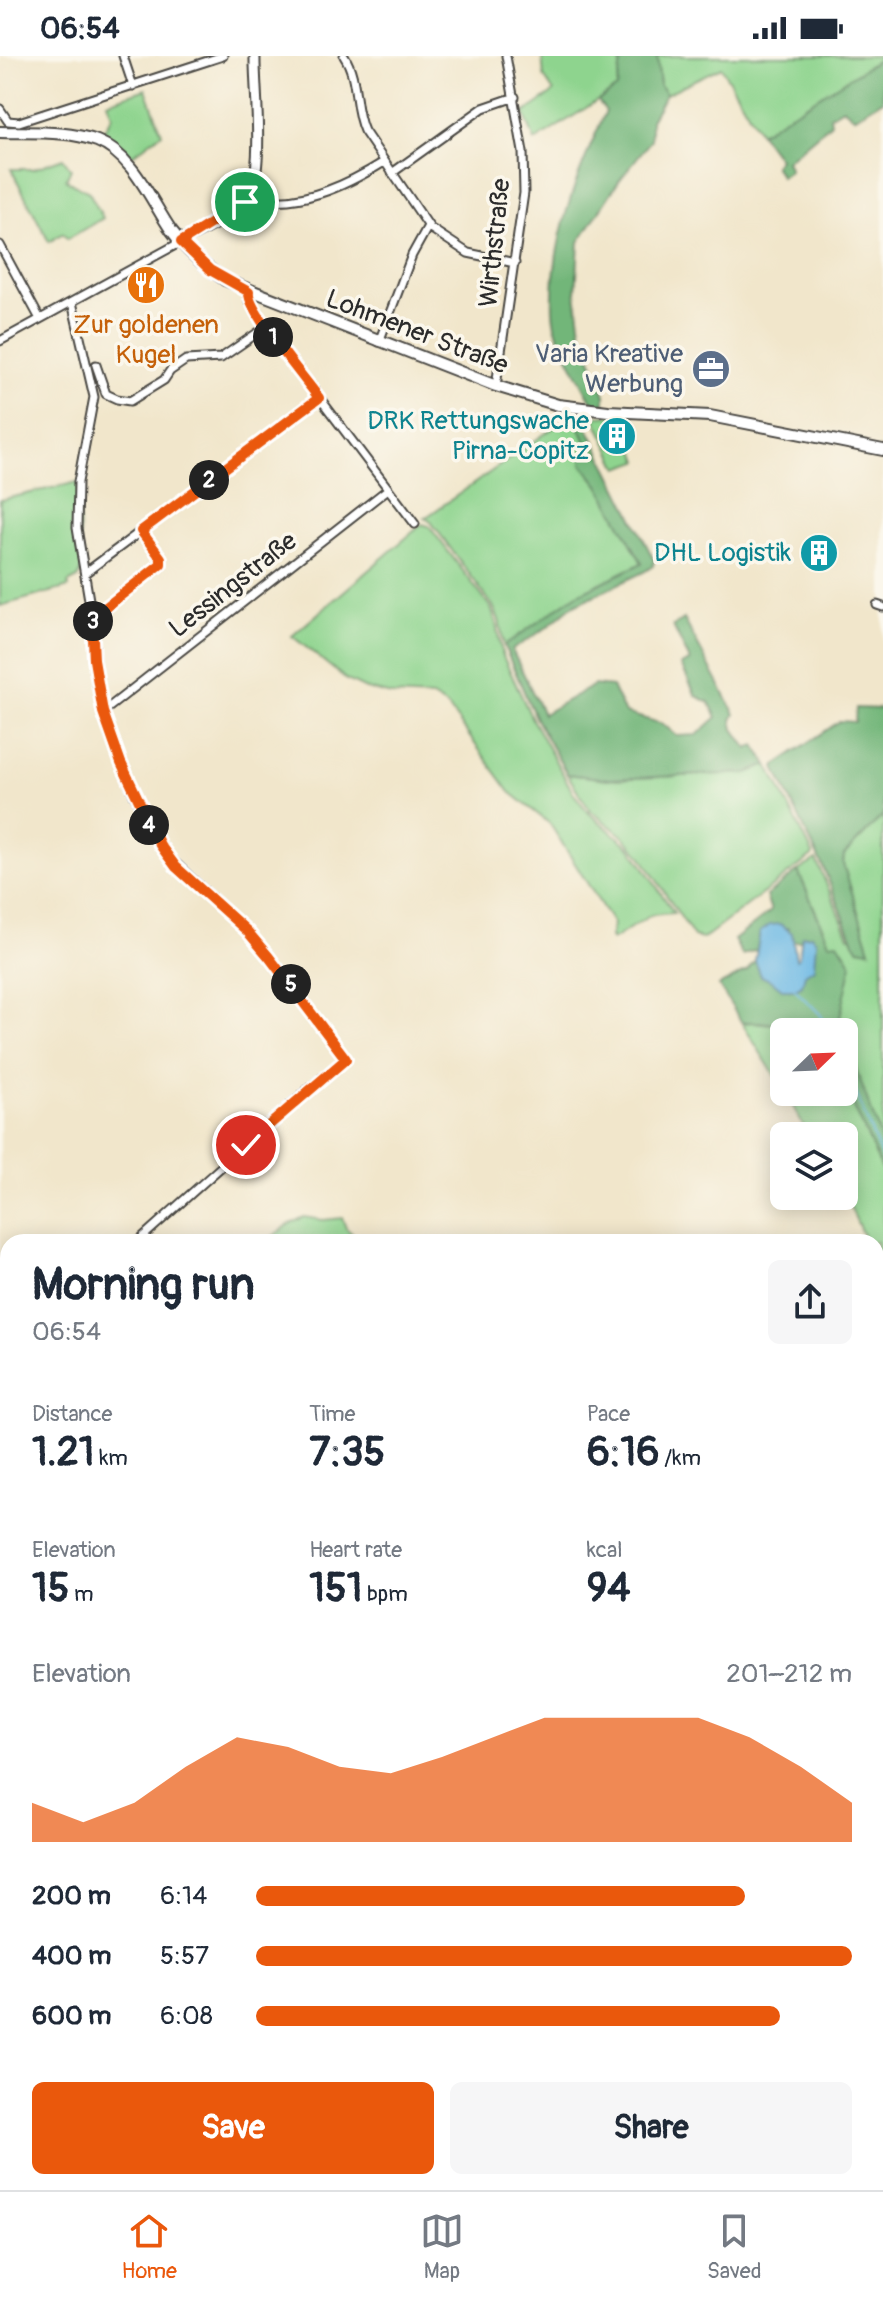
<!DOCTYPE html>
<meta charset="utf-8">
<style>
body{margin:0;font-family:Pangolin,sans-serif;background:#f6f6f7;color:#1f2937;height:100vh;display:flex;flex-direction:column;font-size:30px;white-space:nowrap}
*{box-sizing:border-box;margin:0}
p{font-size:26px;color:#747a83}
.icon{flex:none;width:44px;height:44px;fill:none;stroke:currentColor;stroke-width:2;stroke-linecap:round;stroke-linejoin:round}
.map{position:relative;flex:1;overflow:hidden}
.details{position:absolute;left:0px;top:1178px;width:884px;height:956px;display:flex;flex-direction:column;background:#fff;border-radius:24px 24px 0 0;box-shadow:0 4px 20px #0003}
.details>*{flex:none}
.needle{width:52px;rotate:67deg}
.controls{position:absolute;left:770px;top:962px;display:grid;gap:16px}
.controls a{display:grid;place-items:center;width:88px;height:88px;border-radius:12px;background:#fff;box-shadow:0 4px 20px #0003;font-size:40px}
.pin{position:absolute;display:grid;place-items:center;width:68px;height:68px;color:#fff;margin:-34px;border:4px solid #fff;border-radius:50%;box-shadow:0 2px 8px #0007}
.km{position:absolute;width:40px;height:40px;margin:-20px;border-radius:50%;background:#222;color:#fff;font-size:22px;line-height:40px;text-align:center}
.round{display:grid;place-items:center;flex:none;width:84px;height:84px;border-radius:12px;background:#f6f6f7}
.summary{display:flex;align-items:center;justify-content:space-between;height:136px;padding:0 32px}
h1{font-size:44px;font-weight:700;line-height:60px}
.stats{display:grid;grid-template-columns:repeat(3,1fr);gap:12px;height:136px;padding:8px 32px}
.stats div{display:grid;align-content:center}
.stats b{font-size:40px;font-weight:700}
.stats small{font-size:22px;font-weight:400}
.stats p{font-size:22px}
.chart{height:224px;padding:16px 32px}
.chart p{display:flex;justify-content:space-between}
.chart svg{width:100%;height:144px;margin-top:8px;fill:#ea580c;opacity:.7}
.button{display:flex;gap:16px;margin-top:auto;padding:16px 32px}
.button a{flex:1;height:92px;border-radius:12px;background:#ea580c;color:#fff;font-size:32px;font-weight:700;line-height:92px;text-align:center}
.button a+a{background:#f6f6f7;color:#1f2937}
ul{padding:0 32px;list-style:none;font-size:26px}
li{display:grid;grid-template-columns:128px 96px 1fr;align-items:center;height:60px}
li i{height:20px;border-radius:10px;background:#ea580c}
.status{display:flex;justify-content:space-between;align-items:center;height:56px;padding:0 40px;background:#fff;direction:ltr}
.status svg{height:22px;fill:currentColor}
.dock{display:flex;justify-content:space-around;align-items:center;height:112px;border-top:2px solid #e0e1e3;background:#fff;font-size:22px;color:#747a83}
.dock a{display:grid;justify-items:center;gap:4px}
.dock .active{color:#ea580c}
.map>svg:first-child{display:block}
.green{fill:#8ed48e;stroke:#5c805c;stroke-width:2}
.forest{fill:#72b679;stroke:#4e7052;stroke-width:2}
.water{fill:#6bb8e4;stroke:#4b7288;stroke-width:2}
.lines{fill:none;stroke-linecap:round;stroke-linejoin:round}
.stream{stroke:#6bb8e4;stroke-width:2}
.minor-casing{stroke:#494743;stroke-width:11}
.tertiary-casing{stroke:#494743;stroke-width:13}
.secondary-casing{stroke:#494743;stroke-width:14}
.minor{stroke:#fff;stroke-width:7}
.tertiary{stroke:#fff;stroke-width:9}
.secondary{stroke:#fff;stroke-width:10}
.route-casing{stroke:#fff;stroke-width:16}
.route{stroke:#ea580c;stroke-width:10}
.labels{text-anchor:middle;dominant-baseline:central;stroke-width:7;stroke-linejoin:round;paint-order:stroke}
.street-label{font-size:26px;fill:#2b2b2b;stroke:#fbf7ec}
.food-label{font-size:26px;fill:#c56008;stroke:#fbf7ec}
.service-label{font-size:26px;fill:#4e5e75;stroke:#fbf7ec;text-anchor:end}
.culture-label{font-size:26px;fill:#0d838f;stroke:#fbf7ec;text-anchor:end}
</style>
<div class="status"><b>06:54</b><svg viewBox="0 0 49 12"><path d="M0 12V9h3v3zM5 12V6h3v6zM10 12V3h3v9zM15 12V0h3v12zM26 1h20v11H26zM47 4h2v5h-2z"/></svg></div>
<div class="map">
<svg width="883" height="2134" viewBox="0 0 883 2134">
<rect width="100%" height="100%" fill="#fbf7ec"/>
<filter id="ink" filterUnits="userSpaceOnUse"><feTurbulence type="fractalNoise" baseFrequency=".0125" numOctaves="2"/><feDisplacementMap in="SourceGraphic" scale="16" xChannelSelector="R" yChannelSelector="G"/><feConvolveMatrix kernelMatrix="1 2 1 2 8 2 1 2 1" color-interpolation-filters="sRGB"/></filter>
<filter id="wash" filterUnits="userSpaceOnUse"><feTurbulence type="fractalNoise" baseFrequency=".006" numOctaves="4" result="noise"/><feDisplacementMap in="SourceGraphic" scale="32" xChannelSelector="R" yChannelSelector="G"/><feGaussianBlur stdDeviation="1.8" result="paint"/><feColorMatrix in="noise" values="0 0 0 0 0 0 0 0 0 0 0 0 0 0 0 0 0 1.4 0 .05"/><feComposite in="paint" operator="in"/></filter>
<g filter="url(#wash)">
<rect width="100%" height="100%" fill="#f1e6cb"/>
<path class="green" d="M 542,0 L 622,0 L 617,32 L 535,85 L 524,57 L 554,36 L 544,21 Z
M 657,0 L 883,0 L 883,1 L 760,77 L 721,11 L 666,38 L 660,30 Z
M 146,33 L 162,77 L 130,101 L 115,86 L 101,79 L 112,60 L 107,46 Z
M 63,102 L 71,113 L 66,124 L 89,136 L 103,162 L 67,183 L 63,177 L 49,186 L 11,113 L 33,113 Z
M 623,359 L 639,405 L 619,412 L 594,361 Z
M 576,364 L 587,386 L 582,399 L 582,408 L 599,429 L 642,507 L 576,539 L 504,590 L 499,564 L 493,550 L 431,466 L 425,462 L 563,365 L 567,368 Z
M 78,426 L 81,516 L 78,522 L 68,527 L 69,531 L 0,550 L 0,444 Z
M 422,468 L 429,470 L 491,552 L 496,567 L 502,598 L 533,665 L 574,738 L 589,757 L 631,792 L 674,857 L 651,859 L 612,884 L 610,882 L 613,868 L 550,768 L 510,736 L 448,651 L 432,641 L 392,639 L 366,633 L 347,624 L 292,580 Z
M 768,709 L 813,798 L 812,800 L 703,883 L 694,881 L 639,797 L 624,781 L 590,754 L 567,718 L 609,723 L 747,717 Z
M 883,759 L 883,1088 L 839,966 L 851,908 L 830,888 L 798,815 L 816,804 L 849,880 L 853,880 L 854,886 L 870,894 L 843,808 L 844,799 Z
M 753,966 L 798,971 L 814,976 L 784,976 L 784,1034 L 742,967 Z
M 844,1028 L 883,1116 L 883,1225 L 876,1210 L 876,1186 L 866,1186 L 844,1137 L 844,1080 L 809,1080 L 785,1036 L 844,1036 Z
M 304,1161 L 323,1164 L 342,1162 L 346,1172 L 361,1186 L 265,1186 L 291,1167 Z
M 876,1533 L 883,1535 L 883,1696 L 876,1693 Z
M 8,1664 L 8,1900 L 0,1901 L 0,1666 Z
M 883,1804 L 883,2134 L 816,2134 L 816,2126 L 876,2126 L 876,1819 Z
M 593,2126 L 810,2126 L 811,2134 L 594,2134 Z"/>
<path class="forest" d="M 622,0 L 657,0 L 660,30 L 666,38 L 651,64 L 651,84 L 619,125 L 579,186 L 576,237 L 581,275 L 605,339 L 605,349 L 593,348 C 580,323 564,297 555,270 C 551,255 553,235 554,220 C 560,159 581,110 606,55 L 598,45 L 617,32 Z
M 883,1 L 883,44 L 854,61 L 843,52 L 830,60 L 831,67 L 786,105 L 790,114 L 781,121 L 774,109 L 779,103 L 760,77 Z
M 583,362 L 654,504 L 653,510 L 644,516 L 572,550 L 546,572 L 512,594 L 543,658 L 594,629 L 612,631 L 625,657 L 663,668 L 677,680 L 697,679 L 717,661 L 709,646 L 696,640 L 681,609 L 690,605 L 673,570 L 684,563 L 735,658 L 732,664 L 734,673 L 748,693 L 755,689 L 768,709 L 747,717 L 609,723 L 567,718 L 536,663 L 504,590 L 576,539 L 642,507 L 599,429 L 582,408 L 582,399 L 586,386 L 576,364 Z
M 856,652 L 883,653 L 883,759 L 844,799 L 843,808 L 870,894 L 858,892 L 854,886 L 824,813 L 775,712 L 777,708 L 840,665 L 855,666 Z
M 798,815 L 829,887 L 838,886 L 852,908 L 839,966 L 843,976 C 834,976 824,977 816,976 C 791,973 767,963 742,967 L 719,930 L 747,915 L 755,905 L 761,920 L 795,933 L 802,929 L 811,879 L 802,880 L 801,885 L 793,885 L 788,872 L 760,876 L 757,894 L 742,899 L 734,884 L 771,855 L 766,840 Z
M 844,979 L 883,1088 L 883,1116 L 844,1028 Z
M 0,2000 L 8,2034 L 8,2126 L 32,2126 L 32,2134 L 0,2134 Z"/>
<path class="water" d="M 780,868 L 792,877 L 796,903 L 799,901 L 802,880 L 811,879 L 816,885 L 814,912 L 805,918 L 802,929 L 795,933 L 782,933 L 772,925 L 761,920 L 755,905 L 760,876 L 770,869 Z"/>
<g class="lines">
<path class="stream" d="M 795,933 L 820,958 L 832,976
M 844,1007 L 883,1105
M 876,1540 L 883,1543"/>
</g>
</g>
<g filter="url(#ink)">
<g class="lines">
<g class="minor-casing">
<path id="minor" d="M 123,0 L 133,30
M 344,0 C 359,23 353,51 364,75 L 430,172 L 468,197 L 515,207
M 0,53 L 8,65 L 19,66 L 223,0
M 392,117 L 483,52 L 515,41
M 250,140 C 295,155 347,129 384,106
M 0,189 L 40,263
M 249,236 L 249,245 L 266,271 L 415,468
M 72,246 L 94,341 L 78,426 L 77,472 L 92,562 L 97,629 L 110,680 L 134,739 L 167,799 L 247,875 L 269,901 L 346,1003 L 307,1034 L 137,1186
M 0,285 L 181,186
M 379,286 L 412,199 L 428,170
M 96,309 L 106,338 L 117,343 L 130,345 L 164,324 L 170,315 L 186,304 L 221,302 L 266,271
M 496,330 L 524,137 L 523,96 L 506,0
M 85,517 L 319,342
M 877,549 L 883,551
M 92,562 L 161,508 L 161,502 L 141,475
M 103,656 L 388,433
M 0,1306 L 8,1299
M 876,1515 L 883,1524
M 876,1530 L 883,1531
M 0,1539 L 8,1534
M 876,1697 L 883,1699"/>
</g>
<g class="tertiary-casing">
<path id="tertiary" d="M 181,186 C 201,174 228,164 244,147 C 267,125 254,33 255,0
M 876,1793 L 883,1775
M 813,2126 L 813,2134"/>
</g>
<g class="secondary-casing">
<path id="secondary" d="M 0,76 C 32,77 67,74 97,85 C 133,99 151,145 171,174 C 186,194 204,210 225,224 L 496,330 L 558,349 L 608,355 L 710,360 L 883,394"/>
</g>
<use href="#minor" class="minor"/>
<use href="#tertiary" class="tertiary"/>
<use href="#secondary" class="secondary"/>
</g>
</g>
<g class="lines" filter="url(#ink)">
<g class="route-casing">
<path id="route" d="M 245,146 L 181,186 L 210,214 L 249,236 C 246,253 306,324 319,342 L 141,475 L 161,502 L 161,508 L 92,562 L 94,604 L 103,656 L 121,707 L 160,789 L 176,811 L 247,875 L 269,901 L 346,1003 L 246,1089"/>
</g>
<use href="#route" class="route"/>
</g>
<defs>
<g id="restaurant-disc" transform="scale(2)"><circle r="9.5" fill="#e8710a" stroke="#fbf7ec"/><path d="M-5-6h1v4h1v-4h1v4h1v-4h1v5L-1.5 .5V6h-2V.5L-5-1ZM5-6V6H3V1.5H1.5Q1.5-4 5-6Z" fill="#fff"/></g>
<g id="office-disc" transform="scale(2)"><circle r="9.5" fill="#5c6f8a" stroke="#fbf7ec"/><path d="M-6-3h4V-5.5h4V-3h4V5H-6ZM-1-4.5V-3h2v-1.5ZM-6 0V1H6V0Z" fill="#fff"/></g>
<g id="building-disc" transform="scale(2)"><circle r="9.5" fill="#0f9aa8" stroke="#fbf7ec"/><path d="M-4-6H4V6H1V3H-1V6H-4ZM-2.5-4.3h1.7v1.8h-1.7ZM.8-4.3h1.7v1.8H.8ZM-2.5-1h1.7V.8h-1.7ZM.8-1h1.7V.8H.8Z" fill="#fff"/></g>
</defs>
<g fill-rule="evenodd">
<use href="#restaurant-disc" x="146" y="229"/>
<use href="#office-disc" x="711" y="313"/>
<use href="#building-disc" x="617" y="380"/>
<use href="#building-disc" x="819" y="497"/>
</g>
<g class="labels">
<g class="street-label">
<text transform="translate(495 187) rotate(-84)">Wirthstraße</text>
<text transform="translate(417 276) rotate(21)">Lohmener Straße</text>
<text transform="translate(233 529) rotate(-38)">Lessingstraße</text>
</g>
<g class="food-label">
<text x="146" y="269">Zur goldenen<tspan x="146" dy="30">Kugel</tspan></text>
</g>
<g class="service-label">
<text x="683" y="298">Varia Kreative<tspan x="683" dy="30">Werbung</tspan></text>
</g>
<g class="culture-label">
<text x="589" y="365">DRK Rettungswache<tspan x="589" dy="30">Pirna-Copitz</tspan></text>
<text x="791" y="497">DHL Logistik</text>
</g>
</g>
</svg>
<div class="controls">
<a><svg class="needle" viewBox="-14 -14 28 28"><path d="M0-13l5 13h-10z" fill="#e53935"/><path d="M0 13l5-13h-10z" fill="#747a83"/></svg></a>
<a><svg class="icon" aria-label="layers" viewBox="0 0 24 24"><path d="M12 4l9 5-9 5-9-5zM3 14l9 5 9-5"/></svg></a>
</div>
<div class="pin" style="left:245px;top:146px;background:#1e9e55"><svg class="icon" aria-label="arrive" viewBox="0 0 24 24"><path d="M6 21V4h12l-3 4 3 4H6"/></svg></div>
<div class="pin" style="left:246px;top:1089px;background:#d93025"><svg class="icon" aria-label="check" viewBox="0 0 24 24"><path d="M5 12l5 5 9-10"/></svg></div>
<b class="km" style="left:273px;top:281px">1</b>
<b class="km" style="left:209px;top:424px">2</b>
<b class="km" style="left:93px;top:565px">3</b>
<b class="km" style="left:149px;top:769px">4</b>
<b class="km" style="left:291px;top:928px">5</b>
<section class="details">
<div class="summary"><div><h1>Morning run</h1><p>06:54</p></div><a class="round"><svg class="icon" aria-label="share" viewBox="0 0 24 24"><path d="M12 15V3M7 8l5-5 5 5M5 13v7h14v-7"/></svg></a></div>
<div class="stats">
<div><p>Distance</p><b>1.21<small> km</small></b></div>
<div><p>Time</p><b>7:35</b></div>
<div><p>Pace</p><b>6:16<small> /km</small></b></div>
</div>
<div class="stats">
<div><p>Elevation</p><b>15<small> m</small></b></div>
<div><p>Heart rate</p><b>151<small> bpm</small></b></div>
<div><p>kcal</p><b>94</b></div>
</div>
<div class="chart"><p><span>Elevation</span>201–212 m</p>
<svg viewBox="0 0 160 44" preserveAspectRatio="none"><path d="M0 44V32L10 38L20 32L30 21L40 12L50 15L60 21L70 23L80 18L90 12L100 6L110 6L120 6L130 6L140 12L150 21L160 32V44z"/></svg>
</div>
<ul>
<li><b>200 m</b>6:14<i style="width:82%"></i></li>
<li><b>400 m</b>5:57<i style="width:100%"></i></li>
<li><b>600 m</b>6:08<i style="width:88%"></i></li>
</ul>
<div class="button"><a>Save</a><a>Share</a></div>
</section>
</div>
<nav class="dock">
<a class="active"><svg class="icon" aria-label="home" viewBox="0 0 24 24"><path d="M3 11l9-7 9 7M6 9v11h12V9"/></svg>Home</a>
<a><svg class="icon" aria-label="map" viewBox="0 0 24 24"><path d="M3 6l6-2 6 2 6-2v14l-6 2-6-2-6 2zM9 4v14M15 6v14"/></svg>Map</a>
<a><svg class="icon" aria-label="saved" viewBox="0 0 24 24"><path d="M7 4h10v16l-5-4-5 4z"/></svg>Saved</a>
</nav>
